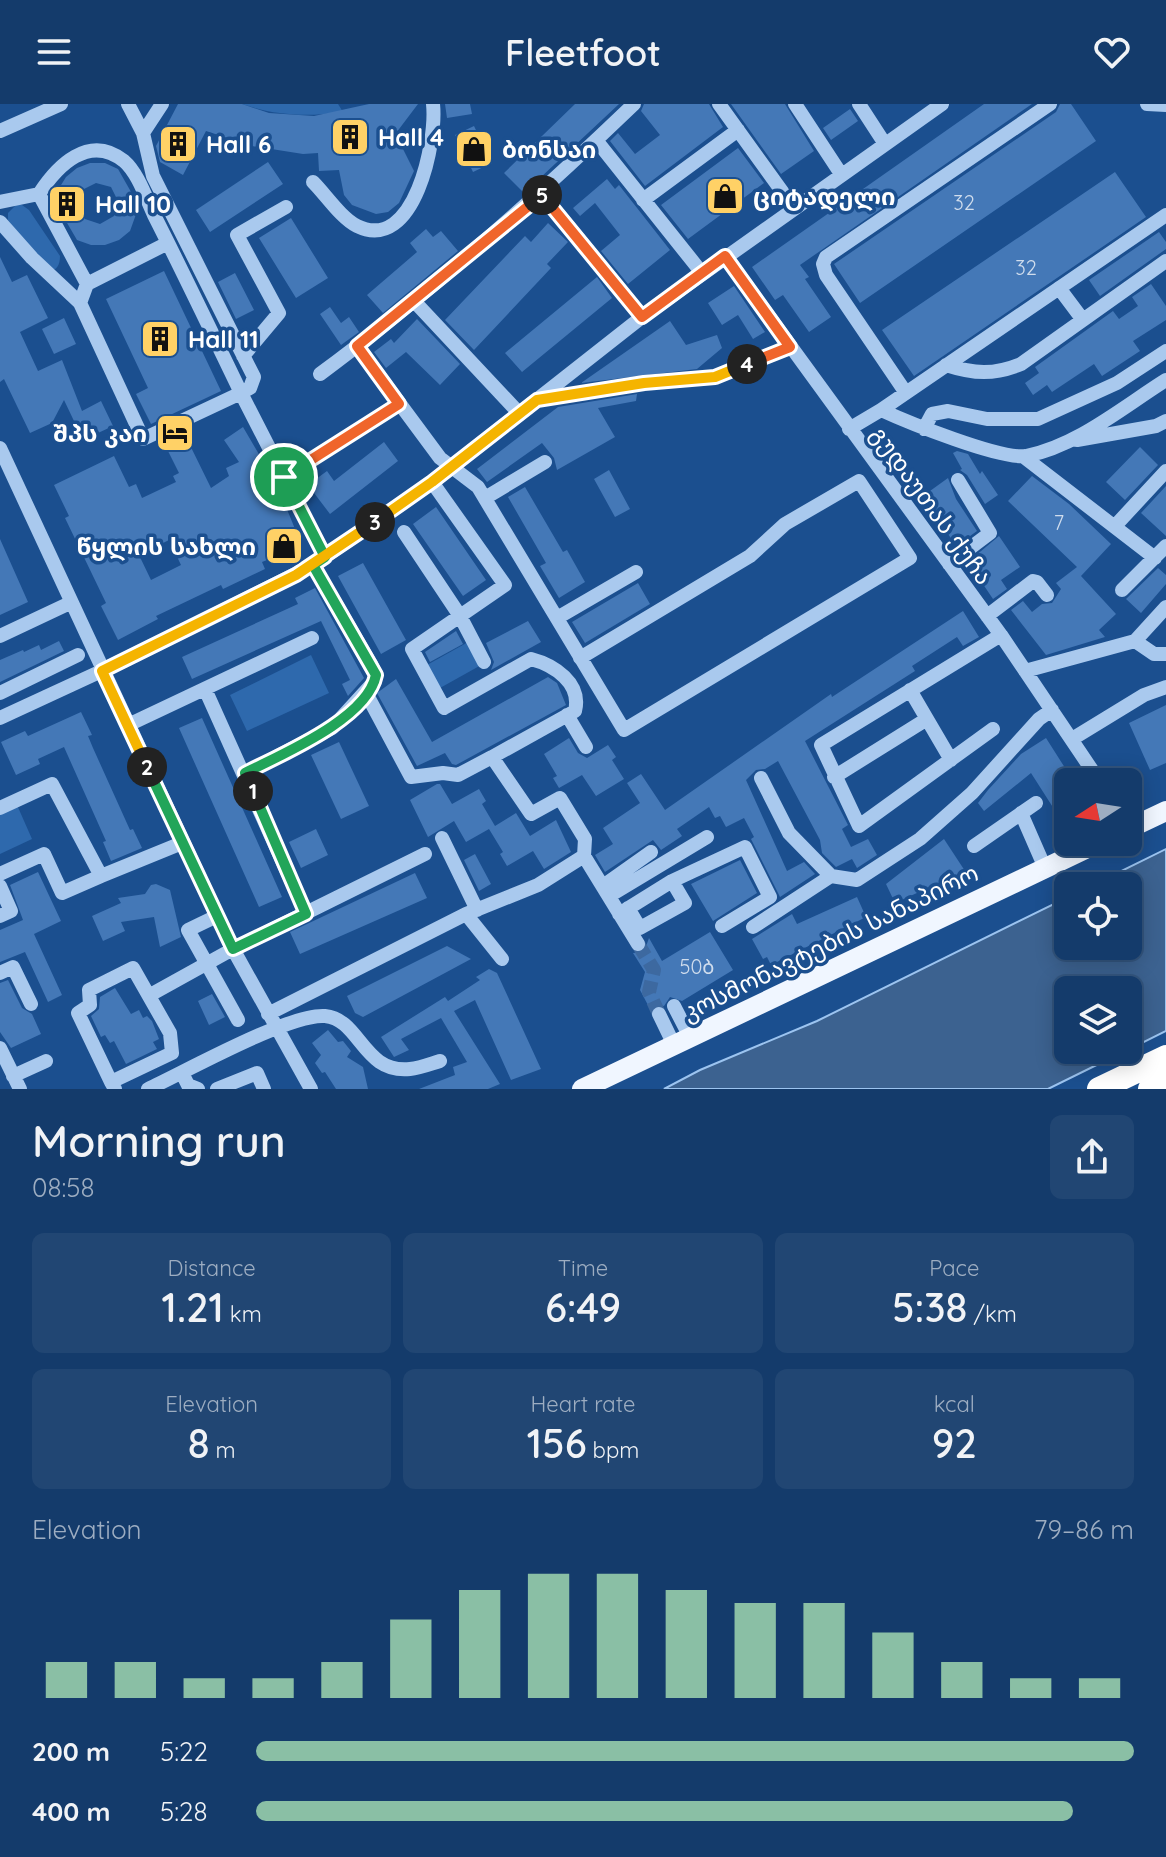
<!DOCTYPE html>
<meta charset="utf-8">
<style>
body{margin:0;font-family:Quicksand,"Noto Sans Georgian",sans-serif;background:#214673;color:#f1f3f6;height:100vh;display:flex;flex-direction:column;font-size:30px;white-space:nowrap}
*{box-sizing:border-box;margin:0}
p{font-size:26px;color:#9dadc1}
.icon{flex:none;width:44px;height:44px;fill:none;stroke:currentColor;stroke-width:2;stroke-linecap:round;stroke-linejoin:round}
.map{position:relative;height:985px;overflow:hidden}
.details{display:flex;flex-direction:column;background:#143b6b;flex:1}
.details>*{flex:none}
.needle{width:52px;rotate:258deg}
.buttons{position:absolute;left:1054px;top:664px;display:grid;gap:16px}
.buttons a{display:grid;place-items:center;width:88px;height:88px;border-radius:12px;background:#143b6b;box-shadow:0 4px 20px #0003,0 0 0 2px #33557e;font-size:40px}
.pin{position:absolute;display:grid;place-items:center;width:68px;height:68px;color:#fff;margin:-34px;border:4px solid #fff;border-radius:50%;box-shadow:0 2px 8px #0007}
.km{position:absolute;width:40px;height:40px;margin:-20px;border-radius:50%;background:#222;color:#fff;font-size:22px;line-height:40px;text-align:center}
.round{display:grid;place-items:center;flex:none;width:84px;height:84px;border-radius:12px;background:#214673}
.head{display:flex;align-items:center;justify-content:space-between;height:136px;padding:0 32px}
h1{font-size:44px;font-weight:600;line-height:60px}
.figures{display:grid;grid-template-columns:repeat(3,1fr);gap:12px;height:136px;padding:8px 32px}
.figures div{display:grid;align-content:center;border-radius:12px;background:#214673;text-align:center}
.figures b{font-size:40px;font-weight:600}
.figures small{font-size:22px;font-weight:400}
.figures p{font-size:22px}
.chart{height:224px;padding:16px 32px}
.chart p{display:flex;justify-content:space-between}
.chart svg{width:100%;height:144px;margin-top:8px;stroke:#8abfa5;stroke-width:6}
ul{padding:0 32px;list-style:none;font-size:26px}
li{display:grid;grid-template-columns:128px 96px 1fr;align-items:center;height:60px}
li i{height:20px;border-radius:10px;background:#8abfa5}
header{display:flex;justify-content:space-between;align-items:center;height:104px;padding:0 32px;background:#143b6b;font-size:36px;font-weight:600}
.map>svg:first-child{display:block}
.green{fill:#2e69ad}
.water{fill:#3c6290;stroke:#9cc4f0;stroke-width:2}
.building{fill:#4478b7;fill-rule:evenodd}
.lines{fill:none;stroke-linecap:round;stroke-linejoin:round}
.minor-tunnel{stroke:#3d69a0;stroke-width:14;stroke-dasharray:14 7;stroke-linecap:butt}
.minor{stroke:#a9c9ee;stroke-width:14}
.major{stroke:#f0f6ff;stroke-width:20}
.highway{stroke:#fff;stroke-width:24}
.split-1-casing{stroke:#fff;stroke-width:16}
.split-2-casing{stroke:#fff;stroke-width:16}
.split-3-casing{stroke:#fff;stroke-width:16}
.split-4-casing{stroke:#fff;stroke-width:16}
.split-5-casing{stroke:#fff;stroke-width:16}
.split-6-casing{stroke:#fff;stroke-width:16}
.split-1{stroke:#22a559;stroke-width:10}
.split-2{stroke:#22a559;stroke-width:10}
.split-3{stroke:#f5b400;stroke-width:10}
.split-4{stroke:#f5b400;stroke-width:10}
.split-5{stroke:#f0652b;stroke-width:10}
.split-6{stroke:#f0652b;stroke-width:10}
.labels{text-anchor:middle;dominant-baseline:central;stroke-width:7;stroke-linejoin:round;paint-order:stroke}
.number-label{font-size:20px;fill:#d0dded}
.poi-label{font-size:24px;font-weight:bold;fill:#fff;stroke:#1b4f8f;text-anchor:start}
.street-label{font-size:24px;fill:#fff;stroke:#1b4f8f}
</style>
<header><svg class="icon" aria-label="menu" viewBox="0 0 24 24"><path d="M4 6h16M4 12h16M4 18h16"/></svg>Fleetfoot<svg class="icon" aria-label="heart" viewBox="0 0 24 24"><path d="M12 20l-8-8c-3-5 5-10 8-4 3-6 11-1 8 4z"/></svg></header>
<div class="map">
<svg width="1166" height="985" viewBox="0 0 1166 985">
<rect width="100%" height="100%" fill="#1b4f8f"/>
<path class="green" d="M 242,0 L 338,0 L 343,8 C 307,13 276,12 242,0 Z
M 16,101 L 22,101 L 29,106 L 60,152 C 60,165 53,170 41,164 L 8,116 L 8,109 Z
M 470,537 L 483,560 L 440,584 L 427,561 Z
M 311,551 L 329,589 L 247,627 L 230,591 Z
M 17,701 L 32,735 L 0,750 L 0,708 Z"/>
<path class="water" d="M 1166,745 L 1166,927 L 1128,946 L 1128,886 L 1068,886 L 1068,946 L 1127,946 L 1048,985 L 664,985 L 700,966 L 817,917 L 1068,793 L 1068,842 L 1128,842 L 1128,782 L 1091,782 Z"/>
<path class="building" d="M 178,0 L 242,0 L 269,9 L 314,12 L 369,0 L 418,0 L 390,37 L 403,45 L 414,67 L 399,99 L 388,108 L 376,110 L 352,101 L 344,91 L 339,66 L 319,67 L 318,49 L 303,50 L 252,42 L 206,27 L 183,71 L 160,58 L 156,42 Z
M 445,0 L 470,0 L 472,10 L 447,14 Z
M 575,0 L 619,0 L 524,89 L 504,69 Z
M 644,0 L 709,0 L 723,23 L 645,82 L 610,37 L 618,29 L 635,50 L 660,31 L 641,7 Z
M 731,0 L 785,0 L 814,47 L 781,70 Z
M 984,0 L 1032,0 L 800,161 L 809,173 L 805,175 L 831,213 L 809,228 L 783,191 L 775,196 L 752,163 Z
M 1060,0 L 1071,0 L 1096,37 L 860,199 L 834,160 L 1056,8 Z
M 850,5 L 858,17 L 831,36 L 823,24 Z
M 474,22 L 492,59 L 473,68 L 455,31 Z
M 738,44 L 764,79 L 688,135 L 661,101 Z
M 268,58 L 283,80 L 210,128 L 196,106 Z
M 90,59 L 105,59 L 118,65 L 139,102 L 130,127 L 119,136 L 105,141 L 91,141 L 77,136 L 56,100 L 58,86 L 66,73 L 77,64 ZM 96,79 L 111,83 L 118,97 L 114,112 L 100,120 L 85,115 L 77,102 L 82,86 Z
M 1115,68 L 1146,113 L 914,272 L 882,226 Z
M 607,75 L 615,85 L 619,81 L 670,146 L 628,180 L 601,147 L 620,131 L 595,99 L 580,112 L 573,104 Z
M 291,114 L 328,174 L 296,194 L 259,134 Z
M 548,119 L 568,138 L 547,160 L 551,164 L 474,246 L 445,216 L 525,132 L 531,138 Z
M 426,125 L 433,133 L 441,127 L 458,147 L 383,209 L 367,191 L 417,148 L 410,139 Z
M 1159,128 L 1166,138 L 1166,145 L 1100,192 L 1089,176 Z
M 0,153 L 12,178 L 27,171 L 48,214 L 20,228 L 38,267 L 62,256 L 82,307 L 101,297 L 113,322 L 83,336 L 64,296 L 52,319 L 30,329 L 4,275 L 0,278 Z
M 164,167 L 221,287 L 151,320 L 136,290 L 148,284 L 106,195 Z
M 235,169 L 254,206 L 236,215 L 218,178 Z
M 597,173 L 612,194 L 522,268 L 505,249 Z
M 1151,180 L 1166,202 L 1166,216 L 1133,237 L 1140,247 L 1102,272 L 1094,260 L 1052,288 L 1047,281 L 1033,291 L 1025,279 L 1039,269 L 1035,263 L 1113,207 L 1119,215 L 1138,202 L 1132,193 Z
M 734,182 L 765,228 L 753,235 L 738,211 L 722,221 L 708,199 Z
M 330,203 L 341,219 L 349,213 L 359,228 L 341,241 L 320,210 Z
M 64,214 L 76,240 L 54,250 L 42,225 Z
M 417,215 L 460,260 L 440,281 L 406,248 L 386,264 L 374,248 L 391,235 L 394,239 Z
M 670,217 L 686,241 L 717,231 L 722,244 L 697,265 L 581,279 Z
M 637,290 L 636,297 L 598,304 L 615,333 L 557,366 L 554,354 L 542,339 L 487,378 L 477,365 L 558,303 Z
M 243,323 L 277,381 L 302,442 L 262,458 L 265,465 L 223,485 L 221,481 L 156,512 L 158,515 L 118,536 L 101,502 L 106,499 L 65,414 L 69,412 L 54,381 L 114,352 L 129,383 L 136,380 L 142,394 L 176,378 L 173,372 L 179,369 L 163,337 L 183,327 L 211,384 L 229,372 L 226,364 L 239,358 L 224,336 ZM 169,436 L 181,461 L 151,476 L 139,451 Z
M 384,338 L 398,357 L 330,410 L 308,381 L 327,367 L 334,377 Z
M 1140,343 L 1158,361 L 1125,396 L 1106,378 Z
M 957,347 L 968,350 L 980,370 L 982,367 L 998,391 L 985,400 L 967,371 L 960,366 L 962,365 L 953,349 Z
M 609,366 L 630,405 L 615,413 L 594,375 Z
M 1032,372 L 1069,400 L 1111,440 L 1081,472 L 1116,510 L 1099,526 L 1105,533 L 1046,551 L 1011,506 L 1023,497 L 1032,508 L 1042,500 L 1052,499 L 1061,485 L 1056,479 L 1077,463 L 1008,397 Z
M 948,374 L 956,395 L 977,427 L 956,442 L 923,392 Z
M 1166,382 L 1166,432 L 1141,409 Z
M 525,383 L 563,448 L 567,446 L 585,478 L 559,494 L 540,462 L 546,459 L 508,393 Z
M 436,403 L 486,476 L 463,492 L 413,420 Z
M 999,432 L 1020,463 L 1001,476 L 1007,485 L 993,495 L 968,458 Z
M 0,435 L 28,498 L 0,511 Z
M 363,459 L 406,536 L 381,550 L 338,472 Z
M 1158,464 L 1166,471 L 1166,480 L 1141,509 L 1126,495 Z
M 638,479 L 650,500 L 585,539 L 572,518 Z
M 315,484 L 364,574 L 348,592 L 342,580 L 350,576 L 321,517 L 192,575 L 182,553 L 298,500 L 295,494 Z
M 963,507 L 979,533 L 963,542 L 957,533 L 912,562 L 915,567 L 805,637 L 848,721 L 842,725 L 851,743 L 868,735 L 877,751 L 857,764 L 852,755 L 836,763 L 822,749 L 820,736 L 778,657 L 765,665 L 756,666 L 746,676 L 787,767 L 804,758 L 815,770 L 780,793 L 751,735 L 754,733 L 744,714 L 726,723 L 720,712 L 715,714 L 709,703 L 677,725 L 682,732 L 661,746 L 653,736 L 605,768 L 595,751 L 613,740 L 603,724 L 640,699 L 627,679 L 641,670 L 665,706 L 831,590 L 832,593 Z
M 528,517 L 541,538 L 491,566 L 494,558 L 486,539 Z
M 456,527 L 463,540 L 430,558 L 425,548 Z
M 59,537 L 64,547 L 0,578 L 0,556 L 23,546 L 24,548 L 39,541 L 41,546 Z
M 548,573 L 557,579 L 566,601 L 456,661 L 452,660 L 445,649 L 417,662 L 377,589 L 396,575 L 432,638 Z
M 1166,601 L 1166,659 L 1150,666 L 1129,619 Z
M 81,608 L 92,631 L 88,632 L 93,644 L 130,726 L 133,725 L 142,744 L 111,757 L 103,738 L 106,737 L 64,643 L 38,655 L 40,660 L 16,671 L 1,638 L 25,627 L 28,632 Z
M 202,614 L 282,793 L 259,803 L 179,624 Z
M 569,634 L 578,649 L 587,654 L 608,641 L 616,653 L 612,656 L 624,675 L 596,692 L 582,671 L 559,684 L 553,674 L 557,672 L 544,650 Z
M 1046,634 L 1074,678 L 1068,678 L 1068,696 L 1054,705 L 1031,669 L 984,707 L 978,699 L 988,686 L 1021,650 Z
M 339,638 L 369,702 L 341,715 L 311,651 Z
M 437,680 L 440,680 L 452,700 L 479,685 L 486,697 L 482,700 L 495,722 L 516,709 L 530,732 L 556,716 L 571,748 L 544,765 L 533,747 L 507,762 L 500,750 L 503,748 L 489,725 L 466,738 L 454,717 L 428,733 L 410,696 Z
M 316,725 L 328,751 L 301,764 L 289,738 Z
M 944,735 L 965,767 L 895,799 L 886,780 Z
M 475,750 L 491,780 L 479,787 L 464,756 Z
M 740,756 L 757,789 L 713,817 L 691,780 Z
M 38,768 L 61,817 L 34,830 L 62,891 L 48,898 L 25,848 L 0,858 L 0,826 L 23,816 L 10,781 Z
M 415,769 L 427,794 L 300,850 L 290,828 Z
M 156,780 L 170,786 L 181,833 L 160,843 L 154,813 L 121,818 L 125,827 L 103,837 L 92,812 L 121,799 L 118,794 L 145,790 L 151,781 Z
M 857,793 L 866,813 L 771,861 L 767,853 L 763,855 L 752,835 L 792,810 L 797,820 Z
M 710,828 L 733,866 L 682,897 L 670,893 L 664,902 L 655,901 L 650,905 L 640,886 L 645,868 L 633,849 L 644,848 L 649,834 L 662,857 Z
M 447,842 L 471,855 L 363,913 L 355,909 L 347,892 Z
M 489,865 L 497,869 L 541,965 L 511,976 L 475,896 L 454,907 L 500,980 L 488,985 L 419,985 L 455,971 L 453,963 L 467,958 L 441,914 L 401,935 L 409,946 L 394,953 L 381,933 L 445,893 L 448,897 L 480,876 L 476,873 Z
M 8,876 L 22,904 L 32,910 L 41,930 L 11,944 L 0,928 L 0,879 Z
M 115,884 L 131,910 L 139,906 L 143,914 L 147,912 L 152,917 L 159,935 L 153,938 L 157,945 L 126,960 L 114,937 L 110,939 L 105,931 L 101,933 L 91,912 L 99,905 L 100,893 Z
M 212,890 L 225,913 L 209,921 L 198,897 Z
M 328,926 L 338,938 L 343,937 L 351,947 L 347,953 L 363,963 L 368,985 L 336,985 L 325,968 L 322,969 L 315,959 L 321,951 L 312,939 Z"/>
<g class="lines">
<path class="minor-tunnel" d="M 638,840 L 654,866 L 649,888 L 659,910"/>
<path class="minor" d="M 128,0 L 143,29 L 153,72 L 254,273 L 250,284 L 241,289 L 325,453
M 719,0 L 794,104
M 795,0 L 841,70
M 859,0 L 885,40
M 1147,0 L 1166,1
M 0,27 L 61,0
M 143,29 L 162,0
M 596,36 L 702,169
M 313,78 C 326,91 341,114 357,122 C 415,150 437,36 433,0
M 541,89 L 642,213
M 39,90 C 57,62 89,29 124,57 C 138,69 146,94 154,111 C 184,170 212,229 241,289 L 143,335 L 80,199 L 87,180 L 168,139
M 643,96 L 738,26
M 0,98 L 39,90 L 87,180
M 0,118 L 32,154 L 80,199
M 725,152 L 1001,531 L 1100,678
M 1059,184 L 1083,216
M 414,197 L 519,309
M 357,242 L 440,354 L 478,383 L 624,626 L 910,454 L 859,377 L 785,420 L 750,452 L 580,554
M 243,252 L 279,209 L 237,131 L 286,103
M 946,261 C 974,270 994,271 1021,260 L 1166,157
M 320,270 C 431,188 534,96 634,0
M 906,289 L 826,171 L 823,160 L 826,153 L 1050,0
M 538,296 L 644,279 L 715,273 L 790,243
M 881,306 L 1166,111
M 849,325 L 881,306 C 907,318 1001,356 1026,352 C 1077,342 1123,303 1166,276
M 924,325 L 932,310 L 948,307 L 987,315 L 1038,315 L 1117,279 L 1166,247
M 1077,336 L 1156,322 L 1166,317
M 0,344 L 233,845 L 311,985
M 1024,353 L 1155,454
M 284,373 L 399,300
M 432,378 L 505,481 L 412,545 L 444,604 L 531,555 C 554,561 582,579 575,607 L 492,653
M 485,394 L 545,358
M 1115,422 L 1166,367
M 404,428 L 460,512 L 484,558
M 949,460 L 990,429 L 958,376
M 1122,486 L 1166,442
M 987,512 L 1033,477 L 1037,478 L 1047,491
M 557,514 L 636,468
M 0,532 L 70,499
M 1135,537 L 1154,550 L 1166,550
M 1025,567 L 1135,537 L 1166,503
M 205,585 L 306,810
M 910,586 L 951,656
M 0,589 L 78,551
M 366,589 L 411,673 L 443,669 L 458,671 L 492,653 L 531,710 L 560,694 L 585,735 L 584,752
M 567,611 L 586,643
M 0,614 L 121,558 L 313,461 L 432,378 L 642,213 L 942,0
M 128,621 L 312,534
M 993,625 L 859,722 L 821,641 L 1001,531
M 1072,635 L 1144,591 L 1166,583
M 245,669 L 332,624 L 374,578 L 376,571 L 371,560 L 313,461
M 834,673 L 927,615
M 761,674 L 789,729 L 831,772
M 0,704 L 52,680 L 101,772 L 182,739
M 1021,709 L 1045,764
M 442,734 L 477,806
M 974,742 L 1036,699
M 0,770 L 44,750 L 62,789 L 101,772
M 0,782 L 11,807 L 0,812
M 603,782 L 651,748
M 609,792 L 707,733
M 628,804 L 640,824 L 685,799 L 672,777
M 466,810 L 502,855
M 619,810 L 672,777 L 745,743 L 770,793 L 722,822
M 217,812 L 188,826 L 238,916
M 753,823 L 831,772 L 857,776 L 920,735 L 972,689 L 1039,615 L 1052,606
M 0,869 L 13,863 L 31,900
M 150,891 L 233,845 L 425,750
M 674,902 L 690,933
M 268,910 L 466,810 L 538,781 L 584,752 L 638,840
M 659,910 L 674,941
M 0,944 L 20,985
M 182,969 L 188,981 L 198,985
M 13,972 L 46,957
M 111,978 L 172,949 L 170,929 L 133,864 L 89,886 L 90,901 L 78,909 L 111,978 L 115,985
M 148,985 C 185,968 290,909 325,912 C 360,915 363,970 410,965 C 420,964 430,960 440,957
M 217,985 L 257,969 L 264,985"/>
<path class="major" d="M 1128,725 L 1166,707
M 582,985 L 1100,738"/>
<path class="highway" d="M 1099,985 L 1166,953
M 1150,985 L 1166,977"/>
</g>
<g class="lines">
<g class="split-1-casing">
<path id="split-1" d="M 253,687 L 245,669 C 282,650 367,615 376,571 L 313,461 L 325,453 L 284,373"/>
</g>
<g class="split-2-casing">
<path id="split-2" d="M 147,663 L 233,845 L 306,810 L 253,687"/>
</g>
<g class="split-3-casing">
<path id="split-3" d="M 147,663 L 102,567 L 296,471 L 375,418"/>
</g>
<g class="split-4-casing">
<path id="split-4" d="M 375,418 L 432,378 L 537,296 L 644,279 L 715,273 L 747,260"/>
</g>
<g class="split-5-casing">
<path id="split-5" d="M 542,91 L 642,213 L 725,152 L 790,243 L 747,260"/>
</g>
<g class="split-6-casing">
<path id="split-6" d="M 284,373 L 399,300 L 357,242 L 542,91"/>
</g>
<use href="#split-1" class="split-1"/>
<use href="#split-2" class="split-2"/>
<use href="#split-3" class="split-3"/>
<use href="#split-4" class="split-4"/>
<use href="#split-5" class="split-5"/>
<use href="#split-6" class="split-6"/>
</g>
<defs>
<g id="building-square" transform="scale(2)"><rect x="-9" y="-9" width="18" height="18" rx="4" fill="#ffd166" stroke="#1b4f8f"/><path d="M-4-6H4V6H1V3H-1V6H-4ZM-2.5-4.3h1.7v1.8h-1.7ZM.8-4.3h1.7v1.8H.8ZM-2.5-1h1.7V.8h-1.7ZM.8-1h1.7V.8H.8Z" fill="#111"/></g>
<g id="shop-square" transform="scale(2)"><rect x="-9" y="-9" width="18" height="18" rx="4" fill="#ffd166" stroke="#1b4f8f"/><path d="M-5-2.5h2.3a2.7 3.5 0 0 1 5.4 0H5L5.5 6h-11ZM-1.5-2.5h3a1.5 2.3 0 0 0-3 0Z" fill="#111"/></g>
<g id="hotel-square" transform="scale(2)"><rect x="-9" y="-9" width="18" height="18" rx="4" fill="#ffd166" stroke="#1b4f8f"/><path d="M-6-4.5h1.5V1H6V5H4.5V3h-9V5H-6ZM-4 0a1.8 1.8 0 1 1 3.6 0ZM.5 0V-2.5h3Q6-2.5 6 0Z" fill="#111"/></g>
</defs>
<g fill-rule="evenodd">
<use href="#building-square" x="350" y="33"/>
<use href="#building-square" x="178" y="40"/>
<use href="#shop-square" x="474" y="45"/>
<use href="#shop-square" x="725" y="92"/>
<use href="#building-square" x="67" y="100"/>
<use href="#building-square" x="160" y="235"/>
<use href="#hotel-square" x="175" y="329"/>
<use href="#shop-square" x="284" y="442"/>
</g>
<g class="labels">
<g class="number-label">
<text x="964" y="98">32</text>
<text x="1026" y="163">32</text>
<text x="1059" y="418">7</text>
<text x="697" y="862">50ბ</text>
</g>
<g class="poi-label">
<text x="378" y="33">Hall 4</text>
<text x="206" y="40">Hall 6</text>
<text x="502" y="45">ბონსაი</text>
<text x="753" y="92">ციტადელი</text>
<text x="95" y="100">Hall 10</text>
<text x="188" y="235">Hall 11</text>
<text x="147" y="329" text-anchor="end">შპს კაი</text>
<text x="256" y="442" text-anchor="end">წყლის სახლი</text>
</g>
<g class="street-label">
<text transform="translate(932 401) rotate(54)">გუდაუთას ქუჩა</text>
<text transform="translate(830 838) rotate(-26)">კოსმონავტების სანაპირო</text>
</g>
</g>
</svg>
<div class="buttons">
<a><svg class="needle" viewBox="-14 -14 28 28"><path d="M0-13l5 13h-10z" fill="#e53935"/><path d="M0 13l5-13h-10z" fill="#9dadc1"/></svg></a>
<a><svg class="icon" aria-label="locate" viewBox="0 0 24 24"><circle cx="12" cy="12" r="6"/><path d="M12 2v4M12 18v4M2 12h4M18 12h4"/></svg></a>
<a><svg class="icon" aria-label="layers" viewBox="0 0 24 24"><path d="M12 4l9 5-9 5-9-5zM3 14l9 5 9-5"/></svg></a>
</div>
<div class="pin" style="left:284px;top:373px;background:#1e9e55"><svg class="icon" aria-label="arrive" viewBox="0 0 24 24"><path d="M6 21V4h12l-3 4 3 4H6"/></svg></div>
<b class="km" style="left:253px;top:687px">1</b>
<b class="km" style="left:147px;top:663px">2</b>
<b class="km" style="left:375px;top:418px">3</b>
<b class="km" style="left:747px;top:260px">4</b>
<b class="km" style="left:542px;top:91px">5</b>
</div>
<section class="details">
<div class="head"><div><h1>Morning run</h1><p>08:58</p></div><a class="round"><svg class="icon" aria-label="share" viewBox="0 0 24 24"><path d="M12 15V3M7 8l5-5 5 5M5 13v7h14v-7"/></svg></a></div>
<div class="figures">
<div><p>Distance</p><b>1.21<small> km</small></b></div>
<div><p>Time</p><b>6:49</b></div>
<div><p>Pace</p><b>5:38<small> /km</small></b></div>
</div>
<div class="figures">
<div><p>Elevation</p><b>8<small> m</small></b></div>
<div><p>Heart rate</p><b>156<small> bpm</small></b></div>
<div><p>kcal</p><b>92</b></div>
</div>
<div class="chart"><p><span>Elevation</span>79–86 m</p>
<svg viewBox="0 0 160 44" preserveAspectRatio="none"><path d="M5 44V33M15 44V33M25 44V38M35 44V38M45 44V33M55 44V20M65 44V11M75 44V6M85 44V6M95 44V11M105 44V15M115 44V15M125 44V24M135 44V33M145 44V38M155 44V38"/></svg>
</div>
<ul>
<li><b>200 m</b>5:22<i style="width:100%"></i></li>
<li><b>400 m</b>5:28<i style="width:93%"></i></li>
</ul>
</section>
